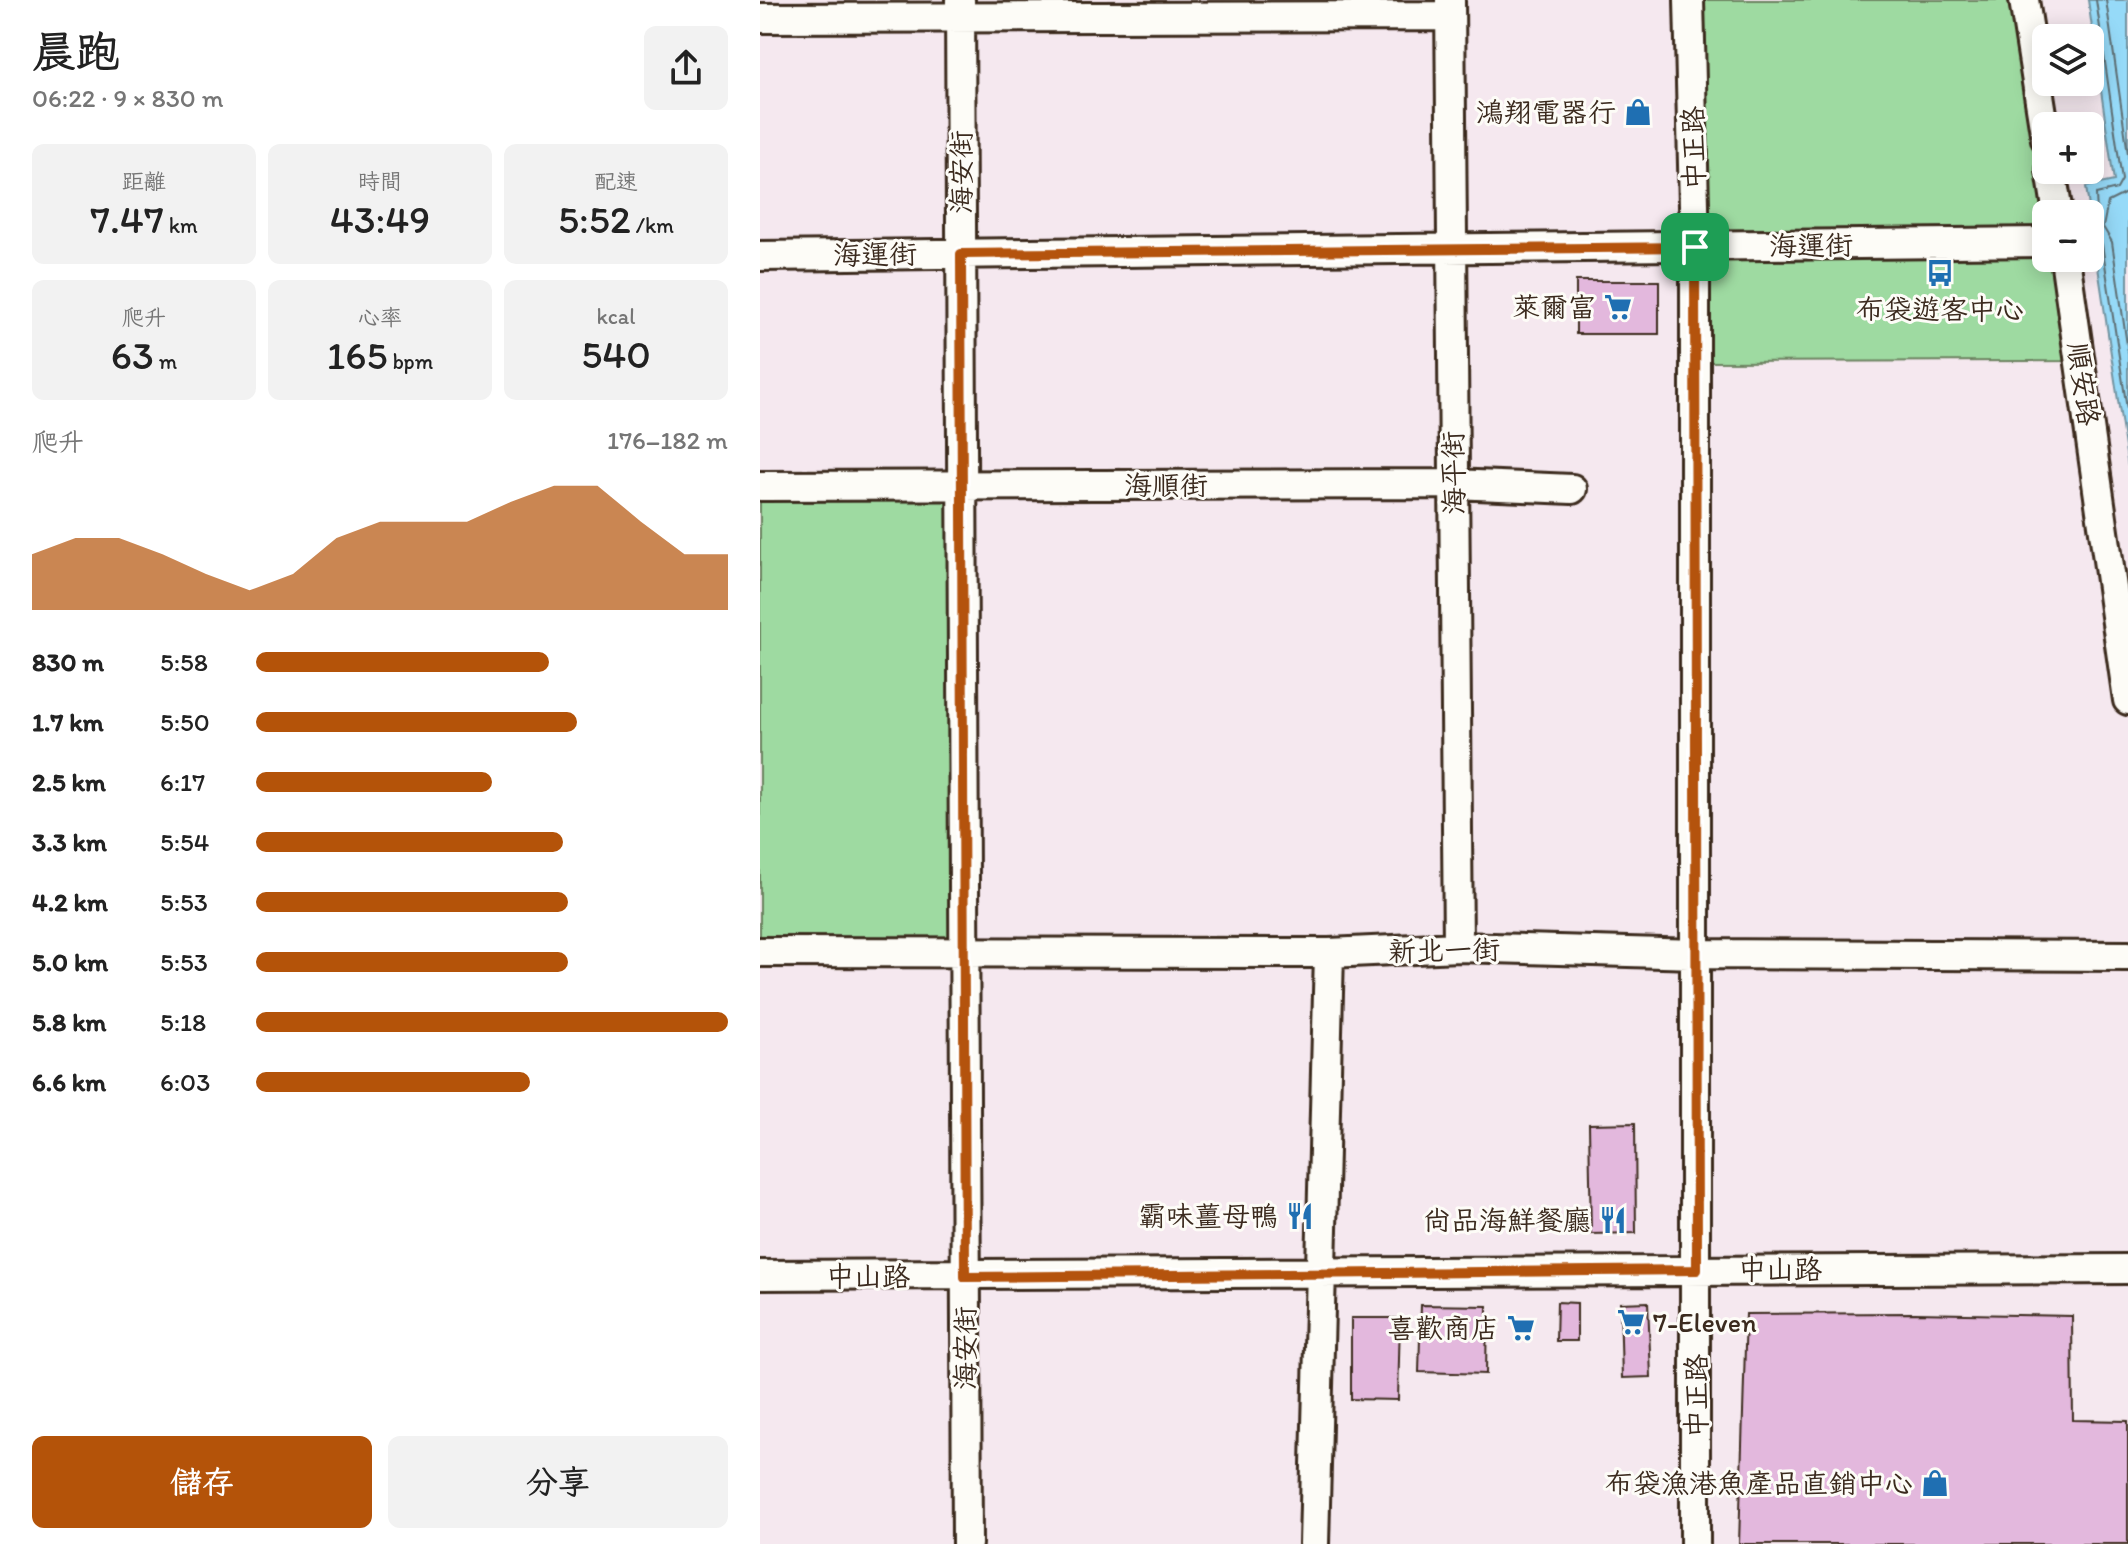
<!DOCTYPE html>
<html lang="zh-TW">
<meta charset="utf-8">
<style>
body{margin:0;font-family:Itim,"LXGW WenKai TC",sans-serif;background:#f2f2f2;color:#222;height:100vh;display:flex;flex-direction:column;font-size:30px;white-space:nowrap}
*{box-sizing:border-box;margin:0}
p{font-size:26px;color:#767676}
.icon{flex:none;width:44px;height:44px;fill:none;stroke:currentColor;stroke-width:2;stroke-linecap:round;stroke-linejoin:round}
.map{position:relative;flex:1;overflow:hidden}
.panel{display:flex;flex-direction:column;background:#fff;width:760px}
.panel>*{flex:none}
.fabs{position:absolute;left:1272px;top:24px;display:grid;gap:16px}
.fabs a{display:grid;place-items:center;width:72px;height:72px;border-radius:12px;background:#fff;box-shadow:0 4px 20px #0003;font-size:40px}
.pin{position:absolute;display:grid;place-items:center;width:68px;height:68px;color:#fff;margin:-34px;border-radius:16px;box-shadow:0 4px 12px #0006}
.round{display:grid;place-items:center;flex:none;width:84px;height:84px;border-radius:12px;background:#f2f2f2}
.head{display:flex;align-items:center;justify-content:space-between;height:136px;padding:0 32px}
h1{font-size:44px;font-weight:600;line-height:60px}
.metrics{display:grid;grid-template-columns:repeat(3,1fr);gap:12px;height:136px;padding:8px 32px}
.metrics div{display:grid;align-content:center;border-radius:12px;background:#f2f2f2;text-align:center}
.metrics b{font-size:40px;font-weight:600}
.metrics small{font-size:22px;font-weight:400}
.metrics p{font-size:22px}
.chart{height:224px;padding:16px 32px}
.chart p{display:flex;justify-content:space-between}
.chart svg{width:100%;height:144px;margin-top:8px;fill:#b45309;opacity:.7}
.action{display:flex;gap:16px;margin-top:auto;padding:16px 32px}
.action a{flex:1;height:92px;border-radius:12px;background:#b45309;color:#fff;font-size:32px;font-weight:600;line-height:92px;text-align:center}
.action a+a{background:#f2f2f2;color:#222}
ul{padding:0 32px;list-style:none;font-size:26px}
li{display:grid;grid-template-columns:128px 96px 1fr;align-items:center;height:60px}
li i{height:20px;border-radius:10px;background:#b45309}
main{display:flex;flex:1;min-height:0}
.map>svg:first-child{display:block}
.green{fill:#9edaa1;stroke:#6c8260;stroke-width:2}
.water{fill:#96daf8;stroke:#7294a1;stroke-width:2}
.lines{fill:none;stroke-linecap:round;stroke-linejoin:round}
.shore{stroke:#5f7075;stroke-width:2}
.building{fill:#e3b8dd;stroke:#3b2a1e;stroke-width:2}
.minor-casing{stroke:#3b2a1e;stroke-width:34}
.minor{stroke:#fdfcf7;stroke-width:28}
.route-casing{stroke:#fff;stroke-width:16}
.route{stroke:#b45309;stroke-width:10}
.labels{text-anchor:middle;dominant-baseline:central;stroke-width:6;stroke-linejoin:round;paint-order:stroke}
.poi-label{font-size:28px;fill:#3b2a1e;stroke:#fdfcf7;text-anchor:end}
.street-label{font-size:28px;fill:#3b2a1e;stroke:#fdfcf7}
</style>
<main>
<section class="panel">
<div class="head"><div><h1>晨跑</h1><p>06:22 · 9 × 830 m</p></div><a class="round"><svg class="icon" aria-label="share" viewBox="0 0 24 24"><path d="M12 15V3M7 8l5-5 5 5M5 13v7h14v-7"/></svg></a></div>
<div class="metrics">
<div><p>距離</p><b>7.47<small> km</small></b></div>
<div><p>時間</p><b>43:49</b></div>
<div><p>配速</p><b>5:52<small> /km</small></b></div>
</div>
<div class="metrics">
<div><p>爬升</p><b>63<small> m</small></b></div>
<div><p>心率</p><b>165<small> bpm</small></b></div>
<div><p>kcal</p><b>540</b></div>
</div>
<div class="chart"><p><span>爬升</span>176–182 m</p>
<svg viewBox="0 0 160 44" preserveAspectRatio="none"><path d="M0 44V27L10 22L20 22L30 27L40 33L50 38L60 33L70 22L80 17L90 17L100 17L110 11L120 6L130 6L140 17L150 27L160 27V44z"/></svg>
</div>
<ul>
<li><b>830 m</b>5:58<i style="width:62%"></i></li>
<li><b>1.7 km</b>5:50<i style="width:68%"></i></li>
<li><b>2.5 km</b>6:17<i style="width:50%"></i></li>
<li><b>3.3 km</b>5:54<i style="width:65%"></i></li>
<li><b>4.2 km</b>5:53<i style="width:66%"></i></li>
<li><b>5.0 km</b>5:53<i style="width:66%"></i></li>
<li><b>5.8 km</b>5:18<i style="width:100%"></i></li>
<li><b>6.6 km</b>6:03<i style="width:58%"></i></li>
</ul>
<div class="action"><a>儲存</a><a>分享</a></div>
</section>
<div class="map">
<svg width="1368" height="1544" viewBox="0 0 1368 1544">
<rect width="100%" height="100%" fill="#f5e8ef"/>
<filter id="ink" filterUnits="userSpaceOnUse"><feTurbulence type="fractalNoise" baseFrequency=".0125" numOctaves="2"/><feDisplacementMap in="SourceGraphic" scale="16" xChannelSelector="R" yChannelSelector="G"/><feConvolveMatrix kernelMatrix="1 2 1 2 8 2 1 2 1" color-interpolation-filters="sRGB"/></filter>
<g filter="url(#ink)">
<path class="green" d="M 928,0 L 1261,0 L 1266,97 L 1291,214 L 1286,214 L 1286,258 L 1300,258 L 1321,361 L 935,362 Z
M 201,486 L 204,952 L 0,952 L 0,487 Z"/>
<path class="water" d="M 1328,0 L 1368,0 L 1368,467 L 1326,187 L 1354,181 Z"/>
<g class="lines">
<path class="shore" d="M 1346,0 L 1368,154
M 1368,192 L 1348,202 L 1343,227 L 1352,242 L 1368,352
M 1330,222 L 1337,214 L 1336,194 L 1357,189 L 1362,180 L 1336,0
M 1330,236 L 1338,237 L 1342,244 L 1368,416"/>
</g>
<path class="building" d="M 816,281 L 899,281 L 899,334 L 816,334 Z
M 875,1123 L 876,1233 L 831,1234 L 829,1124 Z
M 797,1302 L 817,1303 L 817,1341 L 796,1341 Z
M 888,1302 L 891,1377 L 862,1378 L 860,1303 Z
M 661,1305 L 727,1306 L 726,1374 L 659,1372 Z
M 1155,1313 L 1312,1316 L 1313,1420 L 1368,1421 L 1368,1544 L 979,1544 L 986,1314 Z
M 591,1318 L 640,1318 L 638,1400 L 591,1399 Z"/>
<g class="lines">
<g class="minor-casing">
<path id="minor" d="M 200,0 L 207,1544
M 690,0 L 698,947
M 929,0 L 935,247 L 935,1544
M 1264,0 L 1286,139
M 0,18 L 690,16
M 1291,170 L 1298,214
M 0,256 L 1286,242
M 1305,258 L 1368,700
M 0,486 L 693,484 L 812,489
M 0,952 L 569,953 L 698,947 L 937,954 L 1368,956
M 0,1275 L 1368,1269
M 554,1544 L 569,953"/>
</g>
<use href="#minor" class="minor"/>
</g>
</g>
<g class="lines" filter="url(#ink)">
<g class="route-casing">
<path id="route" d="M 935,247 L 937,1270 L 205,1277 L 201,254 Z"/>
</g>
<use href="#route" class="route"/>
</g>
<defs>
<g id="shop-bare" transform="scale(2.16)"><path d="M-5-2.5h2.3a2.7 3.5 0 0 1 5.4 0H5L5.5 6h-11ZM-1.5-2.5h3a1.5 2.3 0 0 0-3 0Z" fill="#1f6fb2" stroke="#fdfcf7" stroke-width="2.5" paint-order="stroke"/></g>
<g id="bus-bare" transform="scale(2.16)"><path d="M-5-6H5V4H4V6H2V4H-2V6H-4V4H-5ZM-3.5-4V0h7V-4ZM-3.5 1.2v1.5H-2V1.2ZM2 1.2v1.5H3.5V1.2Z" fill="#1f6fb2" stroke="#fdfcf7" stroke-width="2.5" paint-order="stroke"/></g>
<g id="supermarket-bare" transform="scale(2.16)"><path d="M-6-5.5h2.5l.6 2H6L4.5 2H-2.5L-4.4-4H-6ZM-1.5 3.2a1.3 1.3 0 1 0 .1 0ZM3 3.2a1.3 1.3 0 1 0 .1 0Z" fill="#1f6fb2" stroke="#fdfcf7" stroke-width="2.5" paint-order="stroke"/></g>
<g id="restaurant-bare" transform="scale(2.16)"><path d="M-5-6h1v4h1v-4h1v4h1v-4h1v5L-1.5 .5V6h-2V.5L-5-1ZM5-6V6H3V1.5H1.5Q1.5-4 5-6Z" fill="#1f6fb2" stroke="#fdfcf7" stroke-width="2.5" paint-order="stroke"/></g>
</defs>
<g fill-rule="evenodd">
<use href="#shop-bare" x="878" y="112"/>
<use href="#bus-bare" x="1180" y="273"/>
<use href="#supermarket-bare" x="858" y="307"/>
<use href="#restaurant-bare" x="540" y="1216"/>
<use href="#restaurant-bare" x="853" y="1220"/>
<use href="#supermarket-bare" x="871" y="1322"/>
<use href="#supermarket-bare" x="761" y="1328"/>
<use href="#shop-bare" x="1175" y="1483"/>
</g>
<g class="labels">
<g class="poi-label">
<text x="856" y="112">鴻翔電器行</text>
<text x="836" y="307">萊爾富</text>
<text x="1180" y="309" text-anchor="middle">布袋遊客中心</text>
<text x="518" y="1216">霸味薑母鴨</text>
<text x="831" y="1220">尚品海鮮餐廳</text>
<text x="893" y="1322" text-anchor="start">7-Eleven</text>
<text x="739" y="1328">喜歡商店</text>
<text x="1153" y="1483">布袋漁港魚產品直銷中心</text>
</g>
<g class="street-label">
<text transform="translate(933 148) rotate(-91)">中正路</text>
<text transform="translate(201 172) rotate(-90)">海安街</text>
<text transform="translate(1051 245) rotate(-1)">海運街</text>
<text transform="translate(115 254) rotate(-1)">海運街</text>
<text transform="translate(1324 384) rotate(82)">順安路</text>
<text transform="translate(693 473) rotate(-91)">海平街</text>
<text x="406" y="485">海順街</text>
<text transform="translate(684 950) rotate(-1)">新北一街</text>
<text x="1020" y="1269">中山路</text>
<text x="108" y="1276">中山路</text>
<text transform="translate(205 1348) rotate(-90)">海安街</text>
<text transform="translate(936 1396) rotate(-90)">中正路</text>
</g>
</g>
</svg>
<div class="fabs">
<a><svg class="icon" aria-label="layers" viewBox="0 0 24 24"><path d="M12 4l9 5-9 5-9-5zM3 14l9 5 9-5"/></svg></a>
<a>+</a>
<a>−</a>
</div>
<div class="pin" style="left:935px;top:247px;background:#1e9e55"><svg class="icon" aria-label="arrive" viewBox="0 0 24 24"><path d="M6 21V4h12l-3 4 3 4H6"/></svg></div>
</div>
</main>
